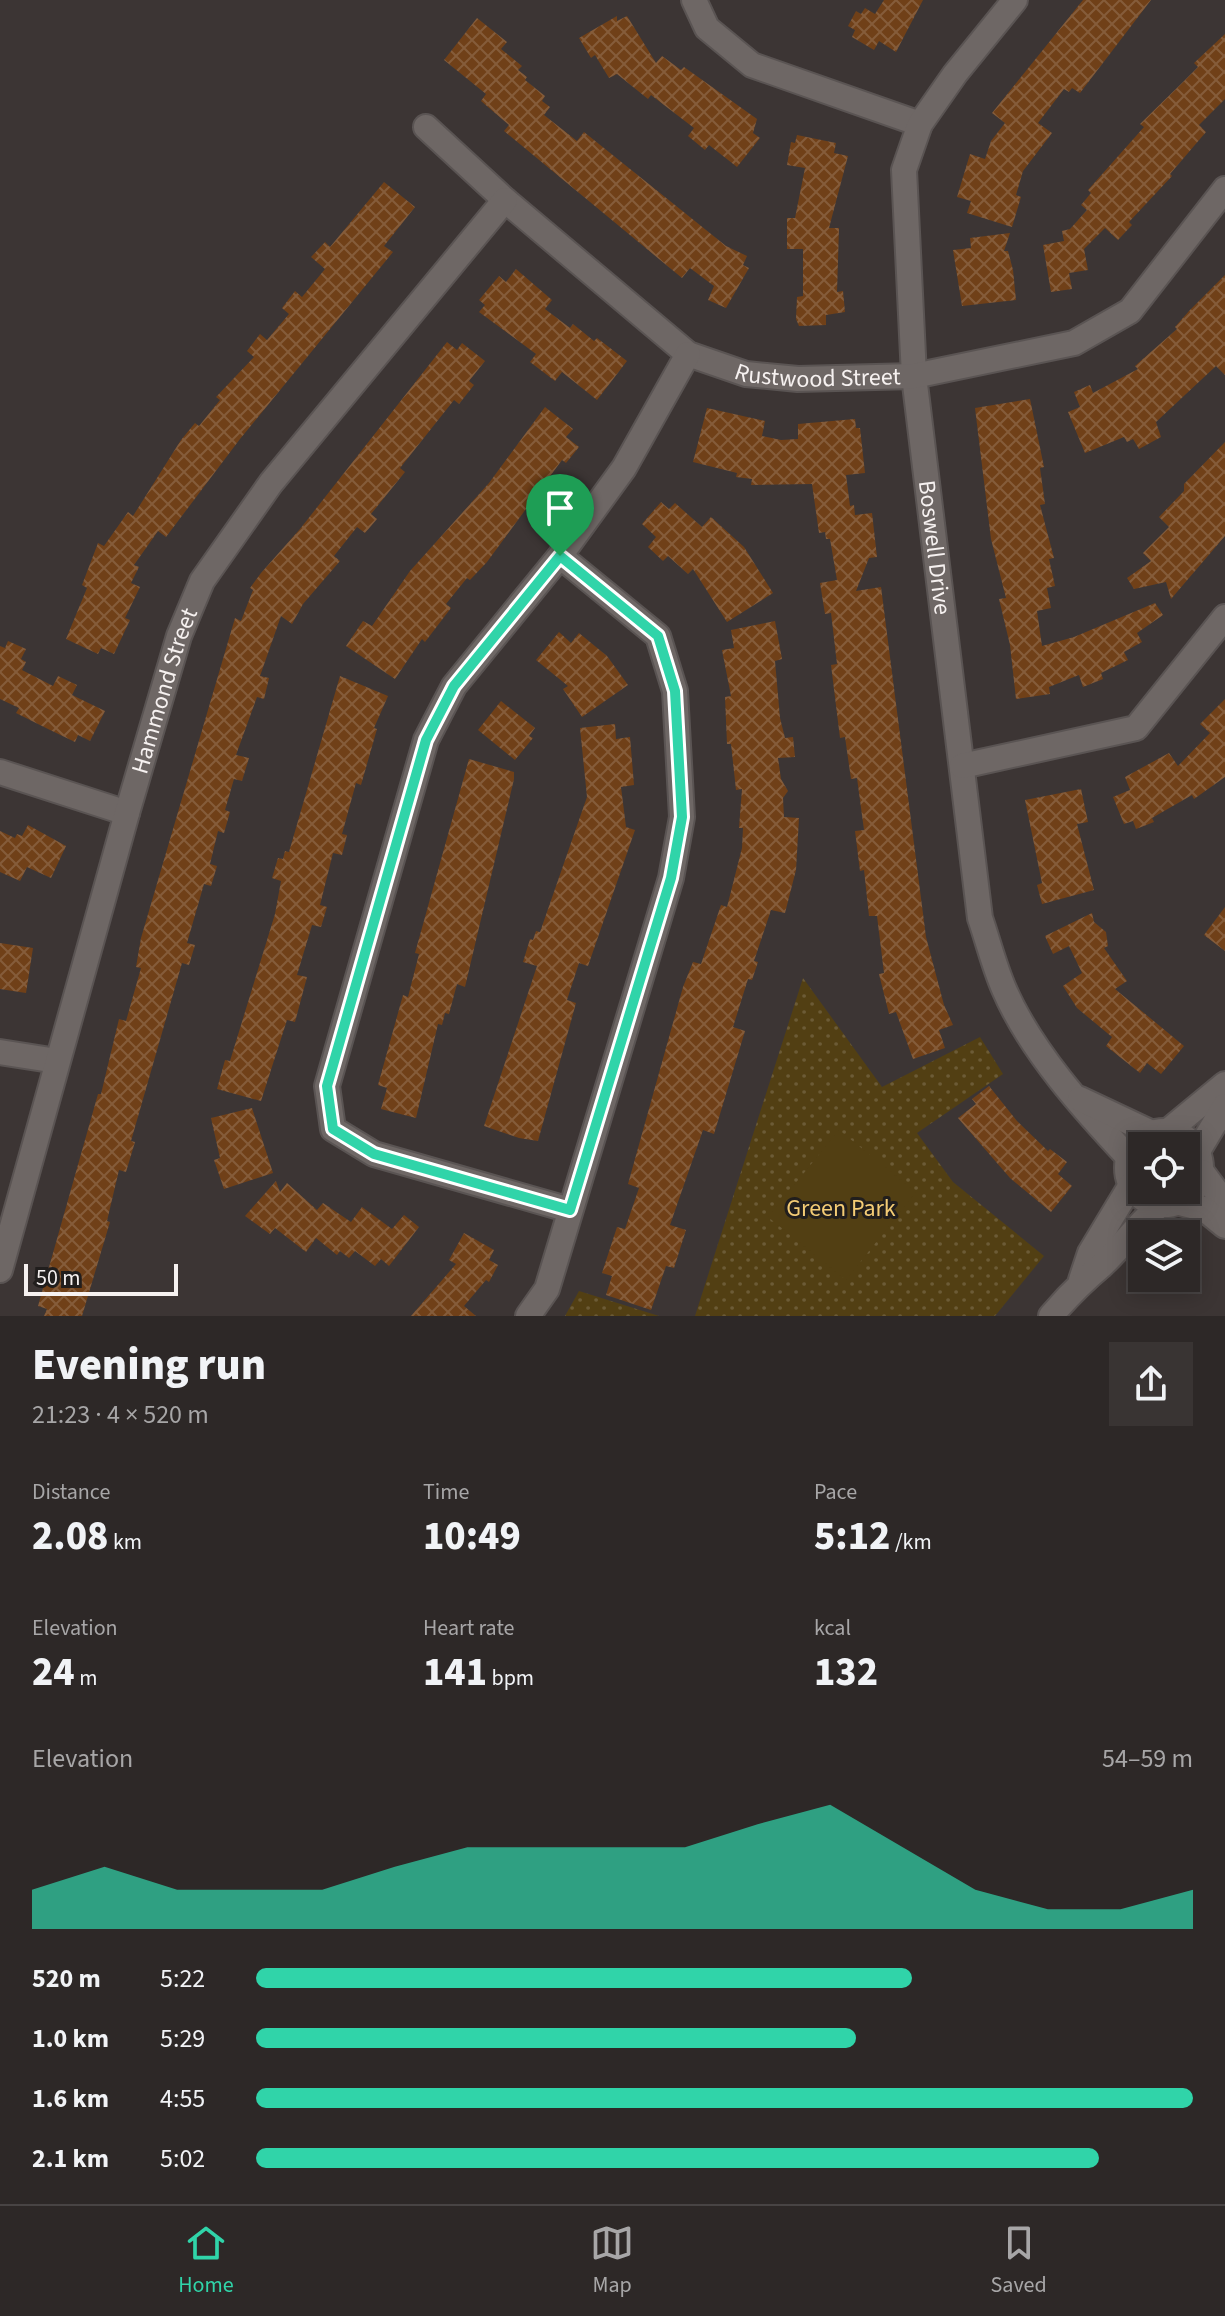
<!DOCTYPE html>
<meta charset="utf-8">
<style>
body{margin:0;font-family:"Source Sans 3",sans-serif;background:#393433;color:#f1f3f6;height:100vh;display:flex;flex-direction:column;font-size:30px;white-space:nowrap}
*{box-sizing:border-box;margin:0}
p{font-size:26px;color:#a7a6a7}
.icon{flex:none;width:44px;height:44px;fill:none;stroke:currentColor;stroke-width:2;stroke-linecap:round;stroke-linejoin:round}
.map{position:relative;height:1316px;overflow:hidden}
.side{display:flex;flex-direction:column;background:#2d2827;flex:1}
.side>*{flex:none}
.fabs{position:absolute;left:1128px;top:1132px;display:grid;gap:16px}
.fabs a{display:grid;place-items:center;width:72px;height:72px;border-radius:0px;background:#2d2827;box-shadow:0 4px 20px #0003,0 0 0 2px #484444;font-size:40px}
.scale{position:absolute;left:24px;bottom:20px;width:154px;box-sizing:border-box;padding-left:8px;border:4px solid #f6f1f0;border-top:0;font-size:22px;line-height:28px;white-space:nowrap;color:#f6f1f0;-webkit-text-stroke:6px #211e1d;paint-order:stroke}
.pin{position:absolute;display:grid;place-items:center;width:68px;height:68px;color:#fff;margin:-82px -34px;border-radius:50% 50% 50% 0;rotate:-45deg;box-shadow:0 0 8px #0007}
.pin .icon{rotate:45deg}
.round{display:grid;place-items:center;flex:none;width:84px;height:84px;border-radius:0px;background:#393433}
.head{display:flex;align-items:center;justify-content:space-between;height:136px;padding:0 32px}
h1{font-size:44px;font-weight:800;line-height:60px}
.stats{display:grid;grid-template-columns:repeat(3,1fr);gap:12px;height:136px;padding:8px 32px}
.stats div{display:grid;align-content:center}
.stats b{font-size:40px;font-weight:800}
.stats small{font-size:22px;font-weight:400}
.stats p{font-size:22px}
.chart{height:224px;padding:16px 32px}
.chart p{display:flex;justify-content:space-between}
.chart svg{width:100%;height:144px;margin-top:8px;fill:#30d4a9;opacity:.7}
ul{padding:0 32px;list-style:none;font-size:26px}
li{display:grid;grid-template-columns:128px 96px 1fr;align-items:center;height:60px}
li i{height:20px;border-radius:10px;background:#30d4a9}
.dock{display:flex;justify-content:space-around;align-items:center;height:112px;border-top:2px solid #484444;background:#2d2827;font-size:22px;color:#a7a6a7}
.dock a{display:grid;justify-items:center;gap:4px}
.dock .selected{color:#30d4a9}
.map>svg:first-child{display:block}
.park{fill:url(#park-dots)}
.garden{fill:#523f13}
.building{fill:url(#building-cross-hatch)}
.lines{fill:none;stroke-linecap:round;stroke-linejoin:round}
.minor-casing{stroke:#5a5453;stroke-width:28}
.minor{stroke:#6e6765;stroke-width:24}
.route-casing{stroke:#fff;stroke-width:16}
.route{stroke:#30d4a9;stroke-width:10}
.labels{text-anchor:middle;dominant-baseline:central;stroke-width:6;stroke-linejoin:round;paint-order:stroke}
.street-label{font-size:24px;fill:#f6f1f0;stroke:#211e1d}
.park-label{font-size:24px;fill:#f4cc75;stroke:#211e1d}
</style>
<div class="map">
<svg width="1225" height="1316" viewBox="0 0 1225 1316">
<defs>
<pattern id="park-dots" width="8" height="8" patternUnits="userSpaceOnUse" patternTransform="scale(2)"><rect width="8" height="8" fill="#523f13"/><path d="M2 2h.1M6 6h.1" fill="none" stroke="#6c5b36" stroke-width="1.8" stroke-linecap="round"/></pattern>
<pattern id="building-cross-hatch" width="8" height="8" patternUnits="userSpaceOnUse" patternTransform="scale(2)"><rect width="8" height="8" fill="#704018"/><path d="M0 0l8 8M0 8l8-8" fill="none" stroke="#855c3a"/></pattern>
</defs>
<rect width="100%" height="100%" fill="#3c3534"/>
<path class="park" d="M 803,978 L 882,1087 L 980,1037 L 1003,1074 L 917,1133 L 953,1182 L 1044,1256 L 995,1316 L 695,1316 Z
M 579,1291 L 659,1316 L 565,1316 Z"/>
<path class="garden" d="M 839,1130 L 916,1192 L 846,1280 L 768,1217 Z"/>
<path class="building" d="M 884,0 L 923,0 L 896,52 L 879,41 L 874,50 L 852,37 L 855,30 L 848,26 L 856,11 L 861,14 L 865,8 L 875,14 Z
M 1083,0 L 1151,0 L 1080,93 L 1072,88 L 1069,92 L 1064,89 L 1038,123 L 1052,133 L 1023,171 L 1016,195 L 1021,197 L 1012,227 L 967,213 L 971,201 L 957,197 L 970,154 L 985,159 L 991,141 L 1005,123 L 992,113 Z
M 617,16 L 617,21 L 627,16 L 656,63 L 662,56 L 681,70 L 684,67 L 757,119 L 753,133 L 760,138 L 737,167 L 709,145 L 705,150 L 688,136 L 694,128 L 651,95 L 648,99 L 617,74 L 609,78 L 595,55 L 591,58 L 579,38 Z
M 477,18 L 507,42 L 501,49 L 522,66 L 518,70 L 527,77 L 525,80 L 545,96 L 542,101 L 550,107 L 544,115 L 577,141 L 584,132 L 726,246 L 747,256 L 743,265 L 749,268 L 726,308 L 708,300 L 714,286 L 690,268 L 682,278 L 504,131 L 509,125 L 481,101 L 486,94 L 444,60 Z
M 1225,34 L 1225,99 L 1199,125 L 1206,132 L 1170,174 L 1172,176 L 1129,222 L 1132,225 L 1118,240 L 1105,228 L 1084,249 L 1088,270 L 1069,273 L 1072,289 L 1051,292 L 1043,245 L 1064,241 L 1062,231 L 1070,229 L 1087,210 L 1081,205 L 1091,193 L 1088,190 L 1144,127 L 1140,124 L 1181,84 L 1198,67 L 1194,63 Z
M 797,135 L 836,143 L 834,153 L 848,156 L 829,228 L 839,228 L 837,292 L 843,291 L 845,312 L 826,315 L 826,325 L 799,326 L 796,319 L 797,297 L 803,296 L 803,249 L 787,249 L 787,218 L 795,218 L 805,168 L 787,165 L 791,142 L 795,143 Z
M 384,182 L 415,207 L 384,246 L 393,252 L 240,439 L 166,537 L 158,531 L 134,565 L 139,567 L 131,583 L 140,587 L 125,618 L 130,620 L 114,654 L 101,648 L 98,654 L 66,639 L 87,588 L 82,585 L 98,543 L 104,546 L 128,512 L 133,516 L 181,440 L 195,423 L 199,426 L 220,400 L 216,397 L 254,357 L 247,351 L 260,334 L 267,340 L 289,314 L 282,308 L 295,291 L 302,297 L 325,269 L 311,257 L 325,242 L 330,247 Z
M 1010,233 L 1004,251 L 1008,251 L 1013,270 L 1016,300 L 962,306 L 953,250 L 971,248 L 970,238 Z
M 516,269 L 552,300 L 545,309 L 570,328 L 573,324 L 594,341 L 597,338 L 627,361 L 597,400 L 562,372 L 555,381 L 530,362 L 536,354 L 479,312 L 485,305 L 479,300 L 499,276 L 506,282 Z
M 1225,275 L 1225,375 L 1216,366 L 1156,422 L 1161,437 L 1139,449 L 1133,439 L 1127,442 L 1124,437 L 1085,453 L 1068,412 L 1080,407 L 1074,392 L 1090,385 L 1093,393 L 1138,369 L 1135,366 L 1177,329 L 1175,327 L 1189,311 Z
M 447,342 L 457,350 L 462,343 L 485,361 L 469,381 L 474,385 L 459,404 L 454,400 L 400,468 L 405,472 L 371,514 L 377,519 L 365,533 L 357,527 L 334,556 L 340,561 L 303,604 L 292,624 L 281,616 L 260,676 L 269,678 L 264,699 L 257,697 L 236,755 L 249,758 L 242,781 L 234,779 L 225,810 L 230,812 L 224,833 L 218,831 L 210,864 L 217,866 L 211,886 L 204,884 L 187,943 L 195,945 L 189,965 L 182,963 L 131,1141 L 135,1142 L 126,1172 L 119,1170 L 107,1221 L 110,1222 L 82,1316 L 44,1316 L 47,1309 L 38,1306 L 98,1094 L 101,1094 L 119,1019 L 126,1021 L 141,968 L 136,967 L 141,938 L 235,618 L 241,621 L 253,590 L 250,588 L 261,573 L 300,529 Z
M 1030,399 L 1044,467 L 1040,468 L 1045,504 L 1040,505 L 1054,558 L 1049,559 L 1055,586 L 1047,588 L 1051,608 L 1037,611 L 1042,646 L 1074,637 L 1155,603 L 1163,615 L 1137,633 L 1142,642 L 1124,652 L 1128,660 L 1101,673 L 1103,679 L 1083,687 L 1079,675 L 1049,687 L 1050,694 L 1016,699 L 1010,645 L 999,599 L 1006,598 L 991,539 L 975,408 Z
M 545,407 L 573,429 L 566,437 L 579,447 L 566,463 L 562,460 L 487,562 L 470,580 L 467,578 L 446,604 L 451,608 L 425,642 L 422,639 L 395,679 L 346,646 L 363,621 L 372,626 L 410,571 L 489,483 Z
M 707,408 L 765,421 L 762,436 L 781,440 L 798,439 L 798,424 L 855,419 L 856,428 L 860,428 L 865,473 L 846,475 L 850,506 L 854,505 L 855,515 L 872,513 L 877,557 L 869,558 L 856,591 L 881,587 L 926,937 L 944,1005 L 953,1025 L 939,1030 L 945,1048 L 913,1059 L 896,1012 L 889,1014 L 879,974 L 884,973 L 877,916 L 869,916 L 864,870 L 860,871 L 855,831 L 864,830 L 857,778 L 851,779 L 845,737 L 840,738 L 831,665 L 837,664 L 831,613 L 825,614 L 820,583 L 837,580 L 830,539 L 826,539 L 825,532 L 819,533 L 812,484 L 751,485 L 752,479 L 736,477 L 737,473 L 693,462 Z
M 1225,442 L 1225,536 L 1171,599 L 1166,582 L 1134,589 L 1127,578 L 1151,561 L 1143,553 L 1169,527 L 1159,517 L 1184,491 L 1184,484 Z
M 661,502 L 669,509 L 675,503 L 702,527 L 711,517 L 744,547 L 773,593 L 727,622 L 693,569 L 688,574 L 668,556 L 663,561 L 648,547 L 656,537 L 642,524 Z
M 775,621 L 782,659 L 775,661 L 780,718 L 785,738 L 793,737 L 795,757 L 778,758 L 781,779 L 788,791 L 783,798 L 784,817 L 799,818 L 796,870 L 785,913 L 771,910 L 754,961 L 758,962 L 752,980 L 748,979 L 733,1027 L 745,1031 L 714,1134 L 703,1130 L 670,1225 L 686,1230 L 674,1268 L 666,1266 L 651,1310 L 606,1295 L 612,1276 L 602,1273 L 617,1227 L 625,1229 L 639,1188 L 628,1184 L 683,987 L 693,962 L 701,964 L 721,905 L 727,907 L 742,848 L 743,828 L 739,828 L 742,789 L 736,790 L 731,744 L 727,744 L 725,697 L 731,696 L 722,650 L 734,648 L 731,630 Z
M 559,632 L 571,643 L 579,633 L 607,656 L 628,685 L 582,717 L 563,689 L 568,686 L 536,660 Z
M 8,641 L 26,649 L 21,659 L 26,662 L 22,670 L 53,686 L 58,676 L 77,685 L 72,695 L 105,711 L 90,741 L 78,735 L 75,742 L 48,729 L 16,713 L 19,708 L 0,699 L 0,646 L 5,648 Z
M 340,676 L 388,696 L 374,728 L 377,729 L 361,785 L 356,783 L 342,834 L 347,835 L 342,855 L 333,853 L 320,905 L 327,907 L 321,927 L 312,925 L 297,975 L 307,977 L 295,1022 L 287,1020 L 261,1101 L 217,1089 L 225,1060 L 230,1061 L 275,914 L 281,881 L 272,878 L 278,858 L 283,859 L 285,851 L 289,852 Z
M 1225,699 L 1225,777 L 1194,799 L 1192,795 L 1152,818 L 1154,822 L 1136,829 L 1133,821 L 1124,824 L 1113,797 L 1130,790 L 1125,777 L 1169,753 L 1178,766 L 1210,733 L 1200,724 Z
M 501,701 L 535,728 L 529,736 L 533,738 L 515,760 L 478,730 Z
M 615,724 L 616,739 L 630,737 L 634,785 L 621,787 L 626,827 L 635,830 L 588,966 L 579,963 L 567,1000 L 576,1003 L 538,1141 L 519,1138 L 484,1126 L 537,966 L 523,962 L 530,939 L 533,940 L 536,931 L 540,932 L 587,797 L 580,728 Z
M 469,759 L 514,772 L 514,779 L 465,987 L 457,984 L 449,1014 L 445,1013 L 442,1025 L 438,1024 L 416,1118 L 381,1109 L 387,1088 L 378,1085 L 403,995 L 408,997 L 419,954 L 415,953 Z
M 1081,789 L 1088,822 L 1077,824 L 1094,890 L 1042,904 L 1037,885 L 1042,883 L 1025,800 Z
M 28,825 L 66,846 L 51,878 L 27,867 L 20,881 L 0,872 L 0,831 L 15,838 L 17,834 L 22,836 Z
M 1225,907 L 1225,951 L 1204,935 Z
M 1092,913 L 1094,922 L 1106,932 L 1108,946 L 1104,948 L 1127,981 L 1115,989 L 1184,1046 L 1161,1074 L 1147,1063 L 1140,1073 L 1106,1046 L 1112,1037 L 1077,1008 L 1063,986 L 1082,973 L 1069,946 L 1053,954 L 1045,936 Z
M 0,943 L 33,948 L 26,993 L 0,989 Z
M 989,1086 L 1017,1121 L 1048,1151 L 1050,1149 L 1067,1162 L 1058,1174 L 1072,1186 L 1051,1212 L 1010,1178 L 958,1118 L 976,1104 L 972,1099 Z
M 252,1108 L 273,1173 L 224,1189 L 214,1160 L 220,1158 L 211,1118 Z
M 276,1181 L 280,1192 L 287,1183 L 317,1210 L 323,1203 L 351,1222 L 362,1207 L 392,1229 L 404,1215 L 419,1227 L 389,1266 L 381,1259 L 375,1266 L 355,1251 L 349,1258 L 340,1251 L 337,1255 L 316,1238 L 306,1252 L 275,1228 L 270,1234 L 245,1216 Z
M 464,1233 L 494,1250 L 489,1260 L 498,1265 L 489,1282 L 486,1280 L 464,1306 L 476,1316 L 411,1316 L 456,1264 L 449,1260 Z"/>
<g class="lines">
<g class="minor-casing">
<g id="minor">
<path d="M 694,0 L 707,28 L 752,65 L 920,124"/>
<path id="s1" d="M 1015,0 L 955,74 L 920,124 L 904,170 L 914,376 L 980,918 C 988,941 994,966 1004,989 C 1030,1050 1084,1110 1129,1158"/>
<path id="s2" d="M 426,127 L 505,200 L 688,354 L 746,374 L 798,379 L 914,376 L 1074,343 L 1130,311 L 1225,189"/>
<path d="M 962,766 L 1136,728 L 1225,617"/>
<path d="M 0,772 L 127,813"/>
<path d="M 0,1052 L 57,1061"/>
<path d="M 1080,1099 L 1152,1133"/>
<circle cx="1164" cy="1168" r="37"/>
<path d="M 1168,1131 L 1225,1084"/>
<path d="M 1198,1151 L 1225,1106"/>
<path d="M 1202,1172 L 1225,1203"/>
<path d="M 1180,1203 L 1204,1209 L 1225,1226"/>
<path d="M 570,1210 L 374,1154 L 333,1129 L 327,1086 L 426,740 L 454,686 L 560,556 L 624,468 L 688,354"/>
<path id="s3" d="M 0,1270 L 127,813 L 179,636 L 202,581 L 271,483 L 505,200"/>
<path d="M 1081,1280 L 1090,1253 L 1131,1185"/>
<path d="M 528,1316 L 547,1289 L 671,878 L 682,817 L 675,691 L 658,636 L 560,556"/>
<path d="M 1051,1316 C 1067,1297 1082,1282 1101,1266 C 1122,1247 1137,1224 1159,1206"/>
</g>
</g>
<use href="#minor" class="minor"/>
</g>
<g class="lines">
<g class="route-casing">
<path id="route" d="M 560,556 L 658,636 L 675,691 L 682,817 L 671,878 L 570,1210 L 374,1154 L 333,1129 L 327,1086 L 426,740 L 454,686 Z"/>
</g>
<use href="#route" class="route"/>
</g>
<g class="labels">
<g class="street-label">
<text stroke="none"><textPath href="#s2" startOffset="480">Rustwood Street</textPath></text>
<text stroke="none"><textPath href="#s1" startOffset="584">Boswell Drive</textPath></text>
<text stroke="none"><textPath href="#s3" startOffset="602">Hammond Street</textPath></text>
</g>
<g class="park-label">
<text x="841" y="1208">Green Park</text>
</g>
</g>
</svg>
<div class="fabs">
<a><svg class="icon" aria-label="locate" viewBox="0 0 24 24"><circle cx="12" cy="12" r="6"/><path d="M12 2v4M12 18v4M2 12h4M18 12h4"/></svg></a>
<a><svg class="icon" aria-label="layers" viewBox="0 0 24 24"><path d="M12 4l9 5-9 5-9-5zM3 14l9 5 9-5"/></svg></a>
</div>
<div class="scale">50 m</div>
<div class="pin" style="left:560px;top:556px;background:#1e9e55"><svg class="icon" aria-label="arrive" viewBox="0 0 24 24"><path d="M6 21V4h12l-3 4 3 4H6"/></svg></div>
</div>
<section class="side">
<div class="head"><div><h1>Evening run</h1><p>21:23 · 4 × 520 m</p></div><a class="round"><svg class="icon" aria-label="share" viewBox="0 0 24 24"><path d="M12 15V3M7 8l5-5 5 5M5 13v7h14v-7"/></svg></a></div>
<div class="stats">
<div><p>Distance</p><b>2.08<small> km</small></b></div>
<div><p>Time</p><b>10:49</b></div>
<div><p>Pace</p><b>5:12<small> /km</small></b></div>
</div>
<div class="stats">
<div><p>Elevation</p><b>24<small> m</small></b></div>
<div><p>Heart rate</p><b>141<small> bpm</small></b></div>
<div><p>kcal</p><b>132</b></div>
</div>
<div class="chart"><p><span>Elevation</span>54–59 m</p>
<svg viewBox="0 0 160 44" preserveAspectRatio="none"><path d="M0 44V32L10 25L20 32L30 32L40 32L50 25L60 19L70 19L80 19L90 19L100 12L110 6L120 19L130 32L140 38L150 38L160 32V44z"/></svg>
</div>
<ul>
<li><b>520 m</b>5:22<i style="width:70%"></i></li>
<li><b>1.0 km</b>5:29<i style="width:64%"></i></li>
<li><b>1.6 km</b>4:55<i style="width:100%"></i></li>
<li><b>2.1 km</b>5:02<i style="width:90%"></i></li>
</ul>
</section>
<nav class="dock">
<a class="selected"><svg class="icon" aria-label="home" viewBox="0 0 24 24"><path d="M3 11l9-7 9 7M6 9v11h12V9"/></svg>Home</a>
<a><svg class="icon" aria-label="map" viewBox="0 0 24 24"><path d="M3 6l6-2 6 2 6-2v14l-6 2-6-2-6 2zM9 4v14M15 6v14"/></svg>Map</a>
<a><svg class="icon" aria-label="saved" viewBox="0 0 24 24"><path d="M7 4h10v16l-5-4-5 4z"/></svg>Saved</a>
</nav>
